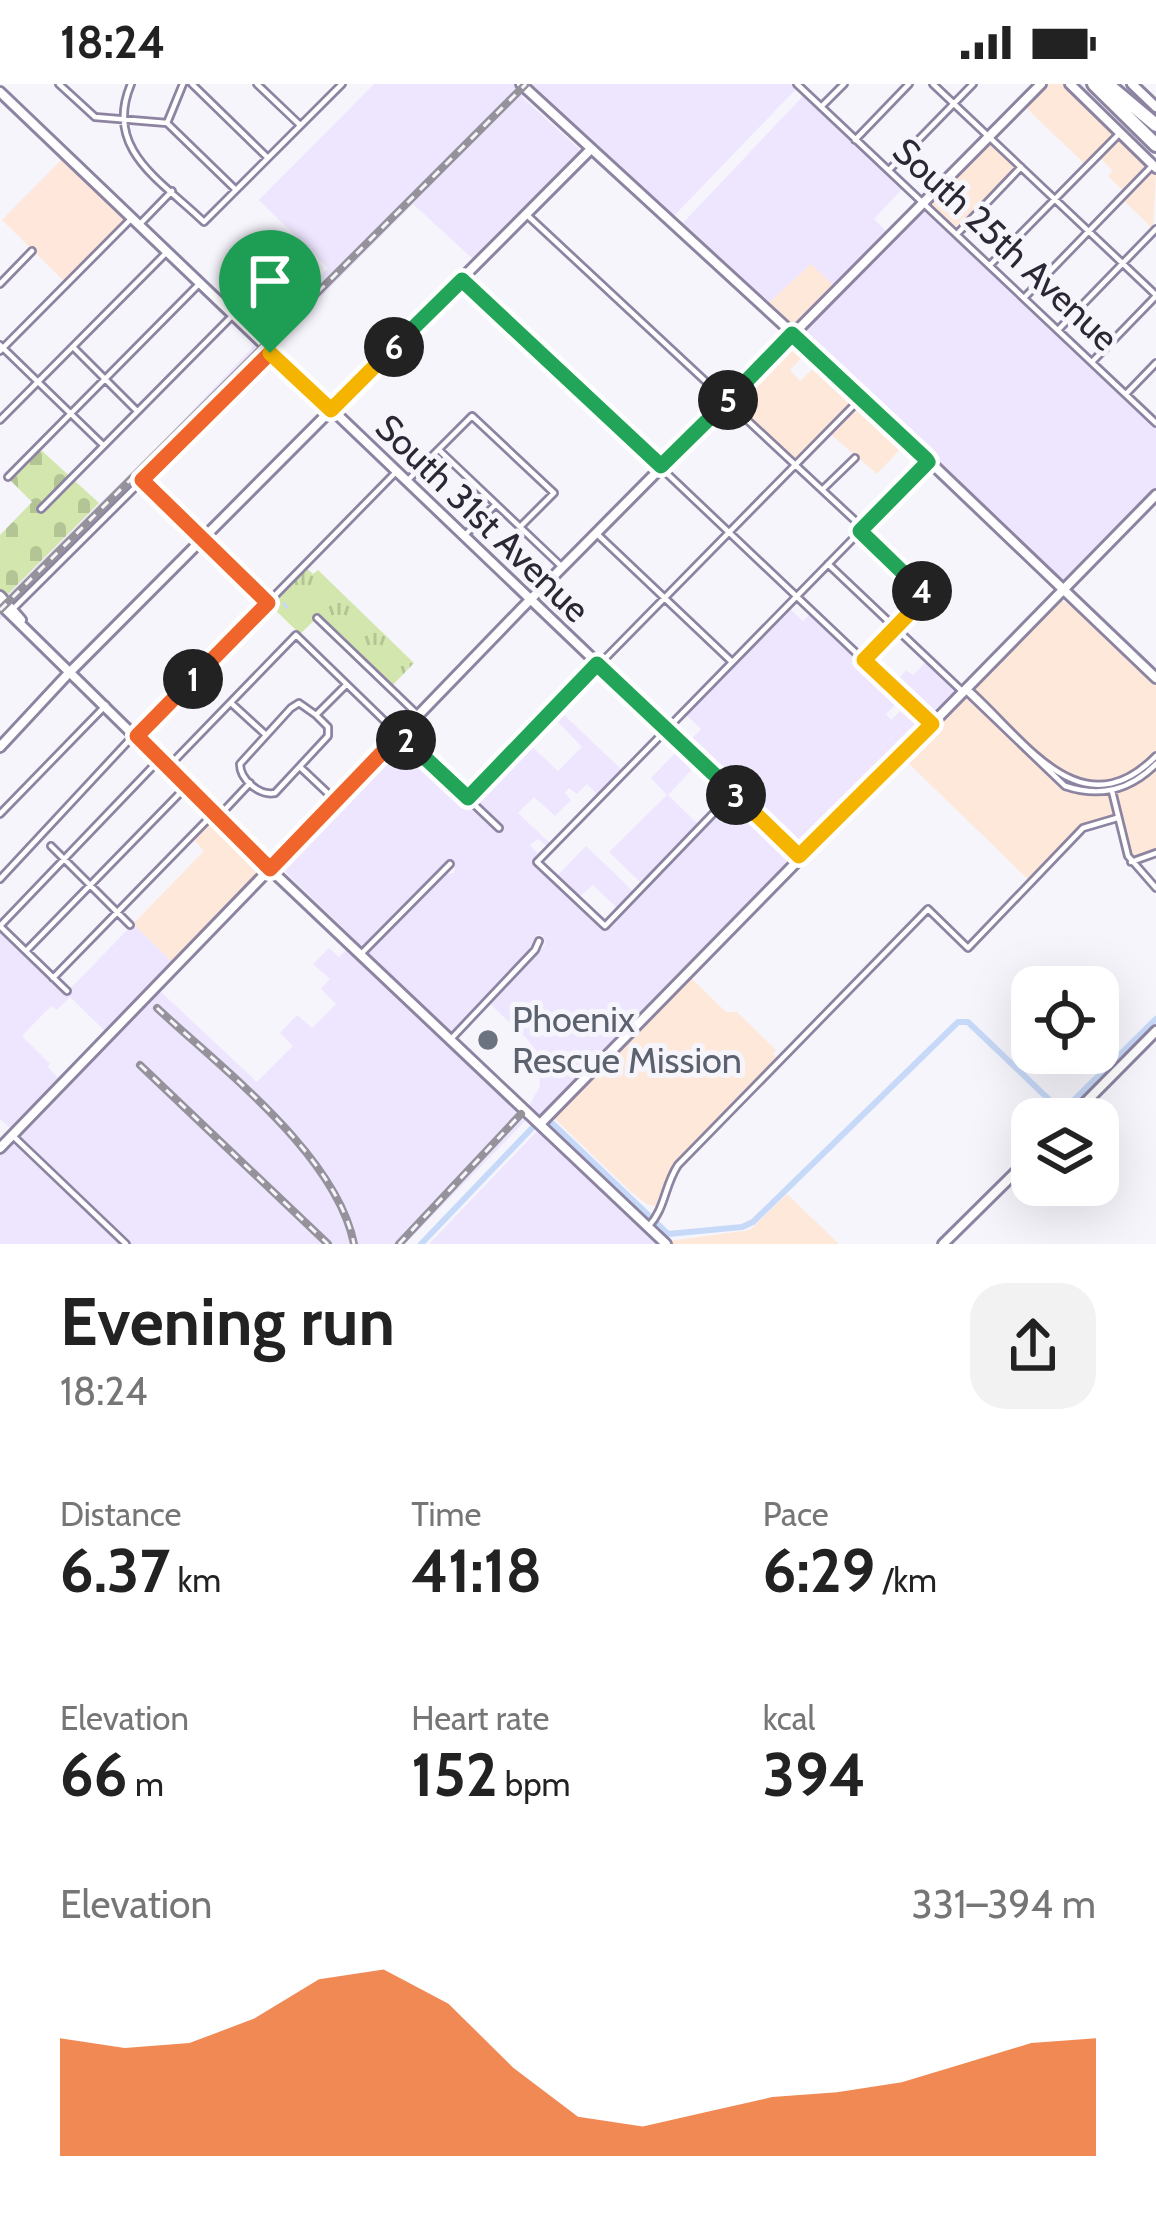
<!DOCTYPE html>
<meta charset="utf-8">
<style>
body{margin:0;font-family:Cabin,sans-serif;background:#f2f2f2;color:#222;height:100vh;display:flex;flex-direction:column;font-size:45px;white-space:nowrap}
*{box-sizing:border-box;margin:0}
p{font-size:39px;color:#767676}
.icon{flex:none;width:66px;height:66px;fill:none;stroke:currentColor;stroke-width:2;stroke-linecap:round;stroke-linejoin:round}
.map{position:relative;height:1160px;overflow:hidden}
.details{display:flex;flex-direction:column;background:#fff;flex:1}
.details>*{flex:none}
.fabs{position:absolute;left:1011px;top:882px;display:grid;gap:24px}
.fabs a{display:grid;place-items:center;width:108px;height:108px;border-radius:24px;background:#fff;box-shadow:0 12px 48px #0002;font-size:60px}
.pin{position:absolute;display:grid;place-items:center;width:102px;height:102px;color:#fff;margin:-123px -51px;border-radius:50% 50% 50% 0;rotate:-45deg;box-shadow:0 0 12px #0007}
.pin .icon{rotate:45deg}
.km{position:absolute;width:60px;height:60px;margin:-30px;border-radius:50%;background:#222;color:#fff;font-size:33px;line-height:60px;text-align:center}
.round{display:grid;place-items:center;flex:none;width:126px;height:126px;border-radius:36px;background:#f2f2f2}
.headline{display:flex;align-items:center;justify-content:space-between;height:204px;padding:0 60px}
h1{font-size:66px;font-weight:700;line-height:90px}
.figures{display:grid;grid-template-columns:repeat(3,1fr);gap:18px;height:204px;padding:12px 60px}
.figures div{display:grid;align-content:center}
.figures b{font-size:60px;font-weight:700}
.figures small{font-size:33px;font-weight:400}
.figures p{font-size:33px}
.chart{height:336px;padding:24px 60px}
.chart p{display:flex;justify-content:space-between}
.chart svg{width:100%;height:216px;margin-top:12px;fill:#ea580c;opacity:.7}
.status{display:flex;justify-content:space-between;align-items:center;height:84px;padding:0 60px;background:#fff;direction:ltr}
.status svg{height:33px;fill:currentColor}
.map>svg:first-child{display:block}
.commercial{fill:#fde8da}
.built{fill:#ede6fe}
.education{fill:#ffe7dc}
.grass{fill:url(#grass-tufts)}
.cemetery{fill:url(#cemetery-stones)}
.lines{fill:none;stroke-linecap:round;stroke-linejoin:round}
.stream{stroke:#c7d9f8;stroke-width:3}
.canal{stroke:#c7d9f8;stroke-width:6}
.street-casing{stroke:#8d84a2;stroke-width:10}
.secondary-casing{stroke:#8d84a2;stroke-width:14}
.highway-casing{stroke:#8d84a2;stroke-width:18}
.street{stroke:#fff;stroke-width:4.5}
.secondary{stroke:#fff;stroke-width:8}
.highway{stroke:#fff;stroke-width:12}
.rail-casing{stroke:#95929c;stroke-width:8}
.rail{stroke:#f7f5fc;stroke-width:3;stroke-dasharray:9;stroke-linecap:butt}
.split-1-casing{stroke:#fff;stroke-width:24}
.split-2-casing{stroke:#fff;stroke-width:24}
.split-3-casing{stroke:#fff;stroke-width:24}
.split-4-casing{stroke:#fff;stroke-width:24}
.split-5-casing{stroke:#fff;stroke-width:24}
.split-6-casing{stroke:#fff;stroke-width:24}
.split-7-casing{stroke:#fff;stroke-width:24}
.split-1{stroke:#f0652b;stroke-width:15}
.split-2{stroke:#f0652b;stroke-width:15}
.split-3{stroke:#22a559;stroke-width:15}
.split-4{stroke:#f5b400;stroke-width:15}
.split-5{stroke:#22a559;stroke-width:15}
.split-6{stroke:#22a559;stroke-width:15}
.split-7{stroke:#f5b400;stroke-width:15}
.worship-dot{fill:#6b7280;stroke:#f7f5fc;stroke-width:4.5}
.labels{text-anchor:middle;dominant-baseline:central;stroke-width:10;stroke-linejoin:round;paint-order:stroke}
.street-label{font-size:36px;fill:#2b2734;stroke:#f7f5fc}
.worship-label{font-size:36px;fill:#5b616d;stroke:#f7f5fc;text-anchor:start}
</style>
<div class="status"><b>18:24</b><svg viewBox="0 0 49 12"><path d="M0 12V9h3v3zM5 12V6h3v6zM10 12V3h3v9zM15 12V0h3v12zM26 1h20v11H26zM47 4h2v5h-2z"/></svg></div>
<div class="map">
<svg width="1156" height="1160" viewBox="0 0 1156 1160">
<defs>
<pattern id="grass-tufts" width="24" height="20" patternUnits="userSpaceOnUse" patternTransform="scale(3)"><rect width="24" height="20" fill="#d2e6ad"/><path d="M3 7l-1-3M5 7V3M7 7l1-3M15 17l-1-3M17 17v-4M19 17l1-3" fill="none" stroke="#b4c595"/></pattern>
<pattern id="cemetery-stones" width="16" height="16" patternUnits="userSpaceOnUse" patternTransform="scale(3)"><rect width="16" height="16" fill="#d2e6ad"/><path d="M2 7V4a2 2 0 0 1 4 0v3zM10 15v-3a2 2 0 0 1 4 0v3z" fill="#b4c595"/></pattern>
</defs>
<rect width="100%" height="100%" fill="#f7f5fc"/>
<path class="commercial" d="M 1046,0 L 1066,0 L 1156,86 L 1153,145 L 1120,113 L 1124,107 L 1108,92 L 1113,87 L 1100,74 L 1089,84 L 1024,22 Z
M 989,56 L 1016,84 L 955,144 L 928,118 Z
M 811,179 L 834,202 L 792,243 L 766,221 Z
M 793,258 L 806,269 L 790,286 L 800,297 L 817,281 L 854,316 L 795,376 L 732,319 Z
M 859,320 L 905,360 L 877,390 L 829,349 Z
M 1059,515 L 1078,526 L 1156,601 L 1156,772 L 1134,779 L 1119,731 L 1082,743 L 1030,797 L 902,673 Z
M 213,733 L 263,783 L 262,787 L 173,879 L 133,840 L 204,767 L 192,754 Z
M 688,891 L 726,928 L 737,928 L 776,966 L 773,970 L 779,976 L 671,1088 L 661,1124 L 647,1120 L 631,1108 L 553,1033 Z
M 787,1110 L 839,1160 L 672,1160 L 669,1157 L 750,1146 Z"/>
<path class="built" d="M 374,0 L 793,0 L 797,4 L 672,134 L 530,4 L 522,13 L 579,65 L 579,70 L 474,176 L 413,120 L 0,536 L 0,518 L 167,353 L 328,184 L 259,116 Z
M 804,11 L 903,104 L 874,135 L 886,147 L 834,202 L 811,180 L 766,221 L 680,142 Z
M 921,124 L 1156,343 L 1156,406 L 1068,496 L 1057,495 L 801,253 L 801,247 Z
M 788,523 L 803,537 L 812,528 L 902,614 L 886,630 L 891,636 L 908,620 L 926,638 L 797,766 L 685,662 L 701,645 L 684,629 Z
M 927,577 L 958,607 L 930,635 L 893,601 L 906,586 L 913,591 Z
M 557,624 L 622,686 L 598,711 L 587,700 L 577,710 L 569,704 L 565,709 L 571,716 L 555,732 L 534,713 L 518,729 L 551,760 L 548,763 L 538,755 L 530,761 L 540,772 L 535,778 L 603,844 L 732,714 L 792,772 L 542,1033 L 529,1022 L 540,1002 L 539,974 L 528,956 L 489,919 L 545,861 L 543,851 L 536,851 L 533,865 L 451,948 L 368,869 L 441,791 L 454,789 L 455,780 L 444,779 L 363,863 L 280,783 L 401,655 L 500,748 L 503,744 L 473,712 L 526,657 L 558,687 L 582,663 L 551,631 Z
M 681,663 L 698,679 L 668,711 L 699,741 L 642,800 L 609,768 L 667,711 L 651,694 Z
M 586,762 L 634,808 L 618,825 L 593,801 L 578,814 L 556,793 Z
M 133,840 L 173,879 L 106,948 L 70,913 L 57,926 L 51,922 L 22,952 L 50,980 L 48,983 L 60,996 L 15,1043 L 9,1043 L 0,1035 L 0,844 L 66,909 Z
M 329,864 L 339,873 L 348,864 L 528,1034 L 405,1160 L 131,1160 L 21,1055 L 22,1049 L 159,906 L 257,998 L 293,962 L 280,949 L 297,931 L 312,944 L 336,920 L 321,905 L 330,895 L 313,880 Z
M 539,1045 L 623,1125 L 659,1160 L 429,1160 Z
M 11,1060 L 17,1060 L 121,1160 L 0,1160 L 0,1072 Z"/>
<path class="education" d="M 63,74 L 126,134 L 65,198 L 2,136 Z"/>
<path class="grass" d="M 305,483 L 313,490 L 318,486 L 414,579 L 391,603 L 319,532 L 300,550 L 269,520 Z"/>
<path class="cemetery" d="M 40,365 L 99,419 L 4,514 L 0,509 L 0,451 L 32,418 L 9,395 Z"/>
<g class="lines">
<path class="stream" d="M 284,520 L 287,523"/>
<path class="canal" d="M 553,1040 L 668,1150 L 742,1143 L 753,1138 L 958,938 L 968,938 L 1062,1028 L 1156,935
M 421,1160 L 533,1043"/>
<g class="street-casing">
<path id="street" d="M 59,0 L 95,33 L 167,39
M 131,0 C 103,66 162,97 204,138 L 342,0
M 192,0 L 268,74
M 257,0 L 300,41
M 797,0 L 1156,339
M 933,0 L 1156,211
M 821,23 L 844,0
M 167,39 L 236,106
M 167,39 L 183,0
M 855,56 L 909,0
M 889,86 L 973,0
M 527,131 L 863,444
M 139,141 L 172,107
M 959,148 L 1021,83
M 990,181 L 1120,49
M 462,195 L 931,640
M 0,200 L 32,167
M 1024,214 L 1153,81
M 1058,246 L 1156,145
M 0,261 L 103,361
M 73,263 L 137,327
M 0,267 L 131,135
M 1092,278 L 1155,213
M 1126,310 L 1156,279
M 0,336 L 165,170
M 439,366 L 561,482
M 8,393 L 200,199
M 142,396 L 267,518
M 407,397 L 472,332 L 554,409 L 520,443
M 822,406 L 855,374
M 41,425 L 233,231
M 861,448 L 926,511 L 864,576
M 596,449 L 731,577
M 466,450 L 496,420
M 828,480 L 963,608
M 13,525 L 270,269
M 317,534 L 418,631
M 965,606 L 1065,702 C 1101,714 1130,706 1156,680
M 965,606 L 971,608 C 1026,658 1082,747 1156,672
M 231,619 L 266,651
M 316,631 L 299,619 L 291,624 L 240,680 C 240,695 259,712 275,709 L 328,652 L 328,643 L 316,631 L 346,601
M 400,650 L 499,744
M 137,652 L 396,388
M 168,683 L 296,551 L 399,651
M 300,683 L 335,716
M 1112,707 L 1128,772 L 1156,804
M 731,711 L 605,842 L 537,778 L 928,378
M 468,714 L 862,313
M 0,730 L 106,621
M 218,733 L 250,699
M 51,762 L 130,841
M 1131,778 L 1156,769
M 0,795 L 135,650
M 0,842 L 160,675
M 0,842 L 67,907
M 26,867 L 182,707
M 361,870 L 450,780
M 53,894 L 214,729
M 451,955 L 535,866 L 539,857
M 12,1051 L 126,1160
M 648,1143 C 666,1124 664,1102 678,1081 L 928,825 L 968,864 L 1083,744 L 1117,734"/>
</g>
<g class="secondary-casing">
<path id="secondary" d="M 521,0 L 862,313 L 1156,594
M 1070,0 L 1156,84
M 1132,0 L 1156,23
M 0,8 L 799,772
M 0,512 L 21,536
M 0,520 L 270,785 L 666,1160
M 0,663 L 66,592 L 591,65
M 1069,1035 L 1156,947
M 540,1040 L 1156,411
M 0,1064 L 521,525 L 1041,0
M 943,1160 L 1032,1072"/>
</g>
<g class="highway-casing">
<path id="highway" d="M 1094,0 L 1156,61
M 1107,0 L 1156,41"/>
</g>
<use href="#street" class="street"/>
<use href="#secondary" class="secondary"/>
<use href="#highway" class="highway"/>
<g class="rail-casing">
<path id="rail" d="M 0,526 L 526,0
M 157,924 C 222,985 336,1070 354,1160
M 140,981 L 328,1160
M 399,1160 L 521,1030"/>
</g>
<use href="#rail" class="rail"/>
</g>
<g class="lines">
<g class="split-1-casing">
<path id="split-1" d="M 193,595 L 268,519 L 142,396 L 270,269"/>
</g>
<g class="split-2-casing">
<path id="split-2" d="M 193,595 L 137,652 L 270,785 L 399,651 L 406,656"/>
</g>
<g class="split-3-casing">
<path id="split-3" d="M 406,656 L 468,714 L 597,580 L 736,711"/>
</g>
<g class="split-4-casing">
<path id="split-4" d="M 736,711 L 799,772 L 932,640 L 864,576 L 926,512 L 922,507"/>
</g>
<g class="split-5-casing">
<path id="split-5" d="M 728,316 L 792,250 L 926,375 L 928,378 L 860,447 L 922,507"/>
</g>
<g class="split-6-casing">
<path id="split-6" d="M 394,263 L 462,196 L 661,382 L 728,316"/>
</g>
<g class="split-7-casing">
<path id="split-7" d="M 270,269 L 331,326 L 394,263"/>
</g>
<use href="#split-1" class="split-1"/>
<use href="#split-2" class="split-2"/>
<use href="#split-3" class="split-3"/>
<use href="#split-4" class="split-4"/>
<use href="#split-5" class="split-5"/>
<use href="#split-6" class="split-6"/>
<use href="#split-7" class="split-7"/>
</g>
<circle class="worship-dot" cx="488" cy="956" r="12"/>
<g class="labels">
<g class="street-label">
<text transform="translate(1006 160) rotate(43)">South 25th Avenue</text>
<text transform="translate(483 434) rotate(44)">South 31st Avenue</text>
</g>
<g class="worship-label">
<text x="512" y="935">Phoenix<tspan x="512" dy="41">Rescue Mission</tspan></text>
</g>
</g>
</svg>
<div class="fabs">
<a><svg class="icon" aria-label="locate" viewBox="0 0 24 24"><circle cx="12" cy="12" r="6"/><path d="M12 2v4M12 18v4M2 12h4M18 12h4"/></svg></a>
<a><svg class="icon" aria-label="layers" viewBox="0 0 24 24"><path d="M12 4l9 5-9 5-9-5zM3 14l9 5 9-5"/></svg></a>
</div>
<div class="pin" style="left:270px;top:269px;background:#1e9e55"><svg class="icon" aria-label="arrive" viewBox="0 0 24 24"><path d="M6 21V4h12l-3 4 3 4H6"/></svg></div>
<b class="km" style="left:193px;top:595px">1</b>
<b class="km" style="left:406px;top:656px">2</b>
<b class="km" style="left:736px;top:711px">3</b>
<b class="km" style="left:922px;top:507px">4</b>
<b class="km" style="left:728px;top:316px">5</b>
<b class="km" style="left:394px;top:263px">6</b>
</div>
<section class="details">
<div class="headline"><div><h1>Evening run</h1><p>18:24</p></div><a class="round"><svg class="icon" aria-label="share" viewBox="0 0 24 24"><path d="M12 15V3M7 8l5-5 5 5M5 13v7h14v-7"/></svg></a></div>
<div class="figures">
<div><p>Distance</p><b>6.37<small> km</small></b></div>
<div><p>Time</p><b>41:18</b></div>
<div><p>Pace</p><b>6:29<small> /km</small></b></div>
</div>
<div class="figures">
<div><p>Elevation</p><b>66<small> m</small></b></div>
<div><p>Heart rate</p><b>152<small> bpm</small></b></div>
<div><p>kcal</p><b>394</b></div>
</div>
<div class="chart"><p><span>Elevation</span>331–394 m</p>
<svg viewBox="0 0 160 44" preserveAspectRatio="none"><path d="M0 44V20L10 22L20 21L30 16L40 8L50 6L60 13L70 26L80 36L90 38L100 35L110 32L120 31L130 29L140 25L150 21L160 20V44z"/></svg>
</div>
</section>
